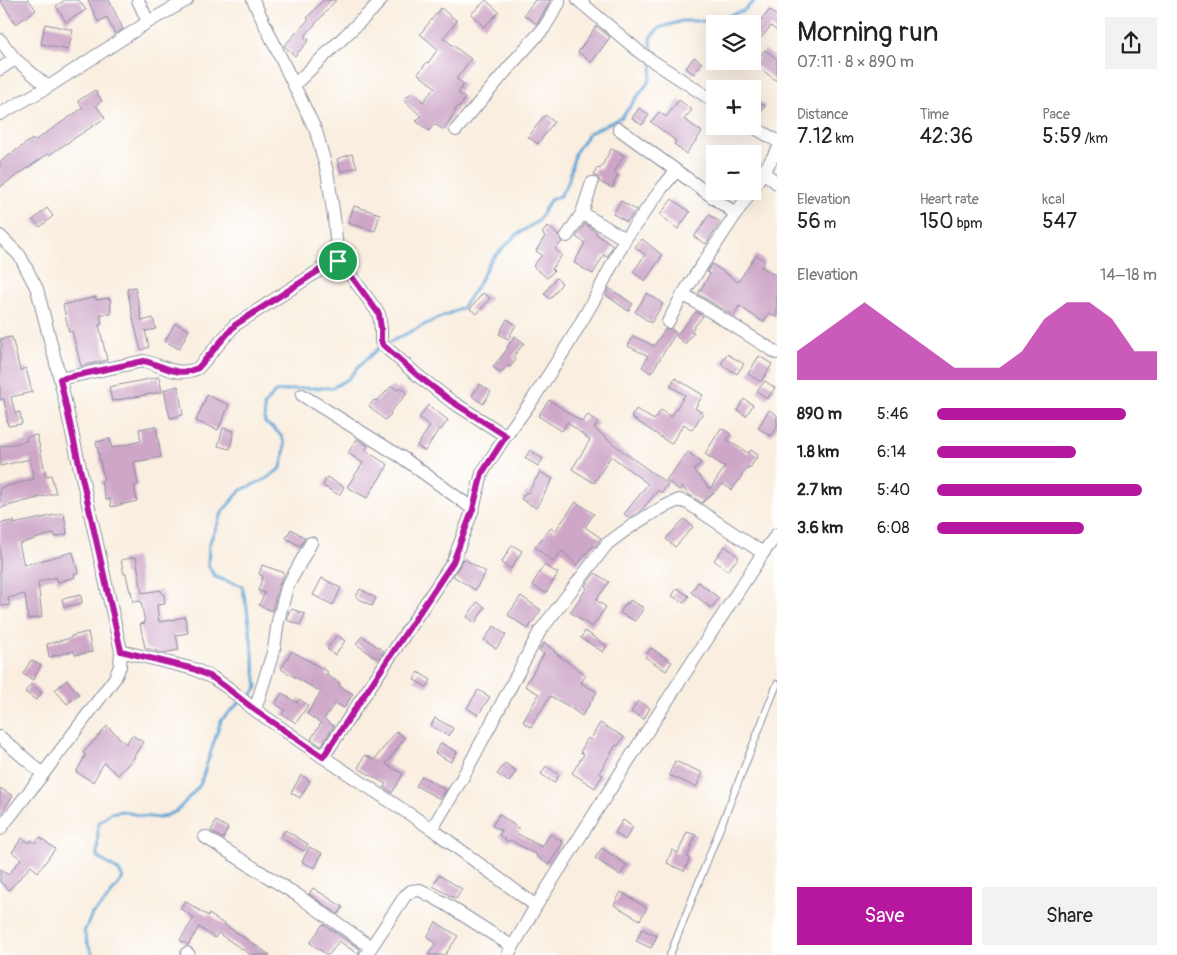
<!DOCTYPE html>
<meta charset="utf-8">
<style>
body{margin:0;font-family:Pangolin,sans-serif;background:#f2f2f2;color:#222;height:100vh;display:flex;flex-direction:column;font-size:19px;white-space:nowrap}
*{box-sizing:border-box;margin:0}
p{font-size:16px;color:#767676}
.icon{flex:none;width:28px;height:28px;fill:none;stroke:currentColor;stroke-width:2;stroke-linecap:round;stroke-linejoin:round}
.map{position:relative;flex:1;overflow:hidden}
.details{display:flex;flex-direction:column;background:#fff;width:400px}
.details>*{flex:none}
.buttons{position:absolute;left:706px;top:15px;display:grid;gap:10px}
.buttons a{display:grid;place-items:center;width:55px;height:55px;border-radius:0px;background:#fff;box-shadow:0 5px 20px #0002;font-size:25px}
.pin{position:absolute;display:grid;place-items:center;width:42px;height:42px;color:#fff;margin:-21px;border:2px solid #fff;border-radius:50%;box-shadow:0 1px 5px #0007}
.round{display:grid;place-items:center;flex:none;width:52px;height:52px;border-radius:0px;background:#f2f2f2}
.summary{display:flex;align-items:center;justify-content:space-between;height:85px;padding:0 20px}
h1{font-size:28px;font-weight:600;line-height:38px}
.figures{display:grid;grid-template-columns:repeat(3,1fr);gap:8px;height:85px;padding:5px 20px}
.figures div{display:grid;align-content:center}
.figures b{font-size:21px;font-weight:600}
.figures small{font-size:14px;font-weight:400}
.figures p{font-size:14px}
.chart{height:140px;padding:10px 20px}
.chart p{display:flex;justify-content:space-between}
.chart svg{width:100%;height:90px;margin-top:5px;fill:#b5179e;opacity:.7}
.button{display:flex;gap:10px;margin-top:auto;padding:10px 20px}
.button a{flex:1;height:58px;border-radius:0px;background:#b5179e;color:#fff;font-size:20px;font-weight:600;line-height:58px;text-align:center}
.button a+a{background:#f2f2f2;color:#222}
ul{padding:0 20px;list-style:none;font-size:16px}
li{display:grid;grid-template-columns:80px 60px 1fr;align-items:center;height:38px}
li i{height:12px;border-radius:6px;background:#b5179e}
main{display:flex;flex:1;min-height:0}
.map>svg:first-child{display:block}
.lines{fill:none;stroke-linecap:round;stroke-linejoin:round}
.stream{stroke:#62a5d6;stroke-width:3}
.building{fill:#cea7c8}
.service-casing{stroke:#8a8e9e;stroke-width:8}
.minor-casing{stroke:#8a8e9e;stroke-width:14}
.service{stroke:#fff;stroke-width:6}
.minor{stroke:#fff;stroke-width:12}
.route-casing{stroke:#fff;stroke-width:10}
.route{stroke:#b5179e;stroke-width:6}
</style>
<main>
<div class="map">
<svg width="777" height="955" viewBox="0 0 777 955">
<rect width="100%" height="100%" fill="#fff"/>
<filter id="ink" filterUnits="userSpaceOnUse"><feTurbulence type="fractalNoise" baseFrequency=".02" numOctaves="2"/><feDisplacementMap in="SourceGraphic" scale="10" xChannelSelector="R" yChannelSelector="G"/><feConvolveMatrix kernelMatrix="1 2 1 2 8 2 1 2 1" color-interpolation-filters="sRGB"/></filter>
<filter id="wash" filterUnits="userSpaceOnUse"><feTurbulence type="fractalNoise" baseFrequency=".0096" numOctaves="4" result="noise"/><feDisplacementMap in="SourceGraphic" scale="20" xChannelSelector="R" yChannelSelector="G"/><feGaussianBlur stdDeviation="1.12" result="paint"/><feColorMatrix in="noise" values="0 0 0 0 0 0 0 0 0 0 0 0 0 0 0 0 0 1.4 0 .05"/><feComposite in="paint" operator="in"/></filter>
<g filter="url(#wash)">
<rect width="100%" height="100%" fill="#f9eedf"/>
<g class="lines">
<path class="stream" d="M 654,58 L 650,38 L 659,28 L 682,21 L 709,21 L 743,11 L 756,0
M 386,344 L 432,321 L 462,308 L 476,288 L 491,260 L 515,236 L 538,221 L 550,200 L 560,196 L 568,183 L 575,153 L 589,133 L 622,117 L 650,80 L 653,64
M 249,699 L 257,687 L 247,608 L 242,586 L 215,577 L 208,565 L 209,544 L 223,511 L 241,490 L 266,479 L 281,468 C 287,444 288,436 265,423 L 264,406 L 275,392 L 303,388 L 332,388 L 348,379 L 361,364 L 380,347
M 93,955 L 87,942 L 84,932 L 92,914 L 104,903 L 123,878 L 119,871 L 97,857 L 98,824 L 110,813 L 122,811 L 141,816 L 160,818 L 177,811 L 200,785 L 221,720 L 240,702"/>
</g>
<g id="blocks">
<path class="building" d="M 0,0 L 29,0 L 36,10 L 16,24 Z
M 65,0 L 79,0 L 86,10 L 66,22 L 56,6 Z
M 88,0 L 109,0 L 123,29 L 115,34 L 107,17 L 98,22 Z
M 323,0 L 336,0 L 304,37 L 309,40 L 295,56 L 284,46 L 309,19 L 307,18 Z
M 486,0 L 499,12 L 484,27 L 471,14 Z
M 535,0 L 551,0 L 537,24 L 524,15 Z
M 441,8 L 457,21 L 443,38 L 471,59 L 456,79 L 464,84 L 458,93 L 465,98 L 460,107 L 458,106 L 444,130 L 434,124 L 429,131 L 416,121 L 421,116 L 404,100 L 412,92 L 423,102 L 435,87 L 418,74 L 427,62 L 428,63 L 438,49 L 420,34 Z
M 770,10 L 777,16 L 777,31 L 771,26 L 760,39 L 752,33 L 752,28 L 760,19 L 761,20 Z
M 45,24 L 73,30 L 68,50 L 41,44 Z
M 596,26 L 610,37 L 592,62 L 578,52 Z
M 765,50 L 777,59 L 777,81 L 754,64 Z
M 694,57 L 702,63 L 694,74 L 686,68 Z
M 95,90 L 102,101 L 96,105 L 105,118 L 49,155 L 48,154 L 0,187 L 0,162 L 32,139 L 34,141 L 83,108 L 78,101 Z
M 752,97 L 765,106 L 756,119 L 752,118 Z
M 679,100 L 692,110 L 684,119 L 702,132 L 686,154 L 674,144 L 676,141 L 651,122 L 659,112 L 666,117 Z
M 639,108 L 649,115 L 642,125 L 632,118 Z
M 545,115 L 554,122 L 538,144 L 528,137 Z
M 611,149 L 624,155 L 614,173 L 618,175 L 612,188 L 600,182 L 598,177 L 594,175 L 597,168 L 600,169 Z
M 352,154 L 357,167 L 341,172 L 337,159 Z
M 672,199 L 690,212 L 678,229 L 660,215 Z
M 621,201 L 636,210 L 627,222 L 613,214 Z
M 354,206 L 380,214 L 375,231 L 348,223 Z
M 47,208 L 53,216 L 40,227 L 33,220 Z
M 709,215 L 720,222 L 706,244 L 694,237 Z
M 585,224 L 597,232 L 596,234 L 613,246 L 607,257 L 604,255 L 593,274 L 574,263 L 585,243 L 576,237 Z
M 548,226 L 559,236 L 562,242 L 555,249 L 562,255 L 552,269 L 554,271 L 547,278 L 533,266 L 542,255 L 536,251 L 545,236 L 542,233 Z
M 642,239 L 662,255 L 660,258 L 661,258 L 645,281 L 633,272 L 645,255 L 635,247 Z
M 756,255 L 765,261 L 761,267 L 777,276 L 777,317 L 769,313 L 763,322 L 739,306 L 734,316 L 698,294 L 710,274 L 707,272 L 712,264 L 738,282 Z
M 556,278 L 562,283 L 550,299 L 544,294 Z
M 135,287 L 142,321 L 153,318 L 156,329 L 147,331 L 145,330 L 149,347 L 141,350 L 134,323 L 127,289 Z
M 609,288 L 633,304 L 628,311 L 606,295 Z
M 483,293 L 490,298 L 477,314 L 470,309 Z
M 647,293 L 663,304 L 651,323 L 635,312 Z
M 96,297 L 96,300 L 110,298 L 111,314 L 100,314 L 102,324 L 99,325 L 107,360 L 81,366 L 72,331 L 69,332 L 63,305 Z
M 696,312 L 703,316 L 691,331 L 694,332 L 685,344 L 676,336 Z
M 507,319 L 516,325 L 508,339 L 499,334 Z
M 175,323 L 189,330 L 179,349 L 165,341 Z
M 665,329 L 671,329 L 676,333 L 651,373 L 642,367 L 648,356 L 628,346 L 633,336 L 654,346 Z
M 515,336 L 524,343 L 513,357 L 516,360 L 510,367 L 508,365 L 501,373 L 493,367 L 508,348 L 507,347 Z
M 12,337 L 20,370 L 26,368 L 32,392 L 11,397 L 15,413 L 20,412 L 22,424 L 8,426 L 4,399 L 0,400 L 0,348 L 2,347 L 0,339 Z
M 727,354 L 744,364 L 737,374 L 721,364 Z
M 759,356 L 772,364 L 761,382 L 748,374 Z
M 159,377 L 162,392 L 112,401 L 109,387 Z
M 675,378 L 703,395 L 695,408 L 703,413 L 692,430 L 684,424 L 671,444 L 631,417 L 636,409 L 654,420 L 661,410 L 671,417 L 685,395 L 670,386 Z
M 765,381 L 775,388 L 767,399 L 757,391 Z
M 480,384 L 491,392 L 483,404 L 472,396 Z
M 178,386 L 183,415 L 170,418 L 164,390 Z
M 392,386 L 397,390 L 400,387 L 407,394 L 390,412 L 391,414 L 385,420 L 369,406 L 374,400 L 377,401 Z
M 207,395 L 229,405 L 218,430 L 196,421 Z
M 744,399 L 753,405 L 746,416 L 737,410 Z
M 549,400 L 582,422 L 588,415 L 598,423 L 594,428 L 625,453 L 668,484 L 661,493 L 658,490 L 643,509 L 629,518 L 624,514 L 648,484 L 611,456 L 594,483 L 572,469 L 590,440 L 567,422 L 562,431 L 538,416 Z
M 428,405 L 448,420 L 441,430 L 439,429 L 425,451 L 417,446 L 430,426 L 419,418 Z
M 769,410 L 777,415 L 777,428 L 771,436 L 758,428 Z
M 156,426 L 161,457 L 134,462 L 138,485 L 134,486 L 137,501 L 111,507 L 110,499 L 106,500 L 101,481 L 104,480 L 96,442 L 110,439 L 112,448 L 141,441 L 139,429 Z
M 223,428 L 234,431 L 230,449 L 218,446 Z
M 721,428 L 731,434 L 727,440 L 748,453 L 751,450 L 758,455 L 750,468 L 748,467 L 732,490 L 723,484 L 702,503 L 689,495 L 682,486 L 679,490 L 666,480 L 688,452 L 701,462 L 694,470 L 710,489 L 725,467 L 705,454 Z
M 37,435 L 46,476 L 51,475 L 56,493 L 0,508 L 0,488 L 34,479 L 30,459 L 0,466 L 0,447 L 27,441 L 26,437 Z
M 357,439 L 368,446 L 365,450 L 388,465 L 367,498 L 347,487 L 363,463 L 348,453 Z
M 530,450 L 543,459 L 538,466 L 525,458 Z
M 540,472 L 553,479 L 536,508 L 521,499 L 526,492 L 528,493 Z
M 327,477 L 344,487 L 339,495 L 323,486 Z
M 576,502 L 594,514 L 585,527 L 601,538 L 595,547 L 593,546 L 577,565 L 562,551 L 553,562 L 535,547 L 551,528 L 555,531 Z
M 64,513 L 67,534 L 55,537 L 54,533 L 19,544 L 24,565 L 73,552 L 78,573 L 74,574 L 75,577 L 58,582 L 56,577 L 38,582 L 42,617 L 28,619 L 25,594 L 8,598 L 10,605 L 1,606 L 0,602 L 0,523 L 14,521 L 14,524 Z
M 684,519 L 693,527 L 675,547 L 666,539 Z
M 291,529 L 305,538 L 300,546 L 286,538 Z
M 512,545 L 522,551 L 511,569 L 501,563 Z
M 725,546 L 739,557 L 727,571 L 714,560 Z
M 136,557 L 142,593 L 161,590 L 162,594 L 164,594 L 165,604 L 157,605 L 159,622 L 185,617 L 188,633 L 176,635 L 179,650 L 163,653 L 145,648 L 140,624 L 145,623 L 141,601 L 133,602 L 131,591 L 130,592 L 126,574 L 124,574 L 121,560 Z
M 464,559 L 486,572 L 475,590 L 453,576 Z
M 262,565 L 285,573 L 279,585 L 272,611 L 259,605 L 265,593 L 258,591 L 263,576 L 259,574 Z
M 544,565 L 558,573 L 546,593 L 532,585 Z
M 595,573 L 609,582 L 596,600 L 606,607 L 592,627 L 570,612 L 587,588 L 585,586 Z
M 322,578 L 341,588 L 333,605 L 313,595 Z
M 698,582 L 719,598 L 711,608 L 691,592 Z
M 677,588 L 689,596 L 684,603 L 672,596 Z
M 360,589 L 376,598 L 372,606 L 356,597 Z
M 81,595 L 82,603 L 64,607 L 62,599 Z
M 521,596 L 541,610 L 528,629 L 508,615 Z
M 630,600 L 644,608 L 635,621 L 620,613 L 626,603 L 628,604 Z
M 477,602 L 485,607 L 475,623 L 467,617 Z
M 292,609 L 305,614 L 300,625 L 287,620 L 289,611 L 291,611 Z
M 494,626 L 506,635 L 496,649 L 484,640 Z
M 585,631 L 607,646 L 603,652 L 581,638 Z
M 88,632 L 92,652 L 75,655 L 74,651 L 49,657 L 47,644 L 71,638 L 71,636 Z
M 337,635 L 345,641 L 335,655 L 327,649 Z
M 362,636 L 384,651 L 378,659 L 356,644 Z
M 544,643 L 555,651 L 554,652 L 586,675 L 581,683 L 597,692 L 582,716 L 572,709 L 572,708 L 550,696 L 531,727 L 523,722 L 539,694 L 525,686 L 544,654 L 539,650 Z
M 651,648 L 672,662 L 666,671 L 645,657 Z
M 292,651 L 328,672 L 326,675 L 340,683 L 339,686 L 353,694 L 344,708 L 335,703 L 324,719 L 334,726 L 321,746 L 311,739 L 321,723 L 307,714 L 321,692 L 281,669 Z
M 31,660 L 41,665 L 33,680 L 23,674 Z
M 418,672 L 431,680 L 427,687 L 414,680 Z
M 67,680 L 79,694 L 67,704 L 55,690 Z
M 31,684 L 42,693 L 36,700 L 25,692 Z
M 478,690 L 490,697 L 478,715 L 467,708 Z
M 282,693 L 297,703 L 299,699 L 308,705 L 296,723 L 282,714 L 285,710 L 275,704 Z
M 638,701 L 650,708 L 644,719 L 631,712 Z
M 435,718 L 453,728 L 449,736 L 431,726 Z
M 600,723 L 624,737 L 618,746 L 616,745 L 599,773 L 603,775 L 595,788 L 572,773 L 584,754 L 580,752 L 588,738 L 590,740 Z
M 107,726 L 126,744 L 132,735 L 143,742 L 134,756 L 135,757 L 118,775 L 104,763 L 93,782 L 76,772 L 86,755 L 83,753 Z
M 397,731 L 405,738 L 386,764 L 403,774 L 392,793 L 384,787 L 386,784 L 358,768 L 365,755 L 374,760 Z
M 441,743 L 457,752 L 451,762 L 435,753 Z
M 675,761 L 703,773 L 696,787 L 669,775 Z
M 505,763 L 516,771 L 509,782 L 497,774 Z
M 546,766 L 559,775 L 554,783 L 541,774 Z
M 301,775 L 310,781 L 300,798 L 291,793 Z
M 422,776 L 446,790 L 440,799 L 416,786 Z
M 0,788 L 13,796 L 0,816 Z
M 499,814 L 519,829 L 516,833 L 542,847 L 550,834 L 563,842 L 549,865 L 536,856 L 537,855 L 510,840 L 508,842 L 499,835 L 502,831 L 492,826 Z
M 623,820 L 633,827 L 625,840 L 615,833 Z
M 216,821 L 228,828 L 223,839 L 211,831 Z
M 285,830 L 308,844 L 304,851 L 281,838 Z
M 687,832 L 696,835 L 687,857 L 690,858 L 684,871 L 667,863 L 672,850 L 678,853 Z
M 40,837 L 55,849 L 38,872 L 31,866 L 9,890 L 0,882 L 0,869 L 8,875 L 21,859 L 12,852 L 22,838 L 29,843 L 31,840 L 35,843 Z
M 309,847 L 322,853 L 315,868 L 302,862 Z
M 602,848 L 627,865 L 620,875 L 595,858 Z
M 439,875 L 462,889 L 456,899 L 433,886 Z
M 313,888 L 343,907 L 338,914 L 309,894 Z
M 621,892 L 647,908 L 640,920 L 614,905 Z
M 185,901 L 208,916 L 209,914 L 270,955 L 251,955 L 218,933 L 215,938 L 199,927 L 188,945 L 180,940 L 194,918 L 180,908 Z
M 436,922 L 458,936 L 445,955 L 428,955 L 436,943 L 427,937 Z
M 323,924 L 360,949 L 358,954 L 339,941 L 329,955 L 327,955 L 310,943 Z
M 642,929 L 657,936 L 651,948 L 636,941 Z"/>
</g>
</g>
<g filter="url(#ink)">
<use href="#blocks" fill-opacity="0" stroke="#8a8e9e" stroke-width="1"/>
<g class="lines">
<g class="service-casing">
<path id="service" d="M 670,955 L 777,684"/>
</g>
<g class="minor-casing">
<path id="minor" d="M 253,0 L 316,131 L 327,171 L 334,217 L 338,261
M 578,0 L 642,54 L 715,102
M 148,22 L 187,0
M 0,40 L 15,59 L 48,87
M 0,69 L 15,59
M 295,84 L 371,11 L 381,0
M 0,114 L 48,87 L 148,22 L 138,0
M 752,126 L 777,141
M 619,129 L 736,214
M 456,130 L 516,59 L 544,28 L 559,3 L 559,0
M 763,172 L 777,183
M 752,189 L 777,151
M 582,213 L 592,183
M 0,236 L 20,256 L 37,289 L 60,379 L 121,651 L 120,666 L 115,678 L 43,774 L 0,829
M 567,236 L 582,213 L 625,239
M 683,294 L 777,353
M 668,322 L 683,294 L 751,191
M 60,379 L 143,361 C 163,365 177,378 198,368 L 235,325 L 329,264 L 338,261 L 344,266 L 379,314 L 381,329 L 381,341 L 383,345 L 417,375 L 451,401 L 506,436
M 302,395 L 403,458 L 473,509
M 121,651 L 194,669 L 213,678 L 227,687 L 255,710 L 323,757 L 432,829 L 536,906
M 255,710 L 274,649 L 278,621 L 287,587 L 311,543
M 0,737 L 43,774
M 323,757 L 453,562 L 473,509 L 482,473 L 503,440 L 533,399 L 569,343 L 595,298 L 625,239 L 662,188 L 676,171
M 432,829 L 464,775 L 540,631 L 607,544 C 629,527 654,510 679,500 L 688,503 L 763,553
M 205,837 L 297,895 L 371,947
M 187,953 L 189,955
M 366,955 L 405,896 L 411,891 L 420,890 L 444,903 L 513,947
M 508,955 L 536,906 L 637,747 L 763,553 L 777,534"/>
</g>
<use href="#service" class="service"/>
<use href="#minor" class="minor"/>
</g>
</g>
<g class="lines" filter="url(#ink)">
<g class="route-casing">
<path id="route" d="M 338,261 L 344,266 L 379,314 L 381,329 L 381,341 L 383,345 L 417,375 L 451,401 L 506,436 L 482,473 L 473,509 L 453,562 L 323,757 L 255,710 L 227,688 L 213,678 L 194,669 L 121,651 L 60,379 L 144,361 C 163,365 177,378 198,368 L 235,325 L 329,264 Z"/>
</g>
<use href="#route" class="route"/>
</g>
</svg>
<div class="buttons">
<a><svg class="icon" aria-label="layers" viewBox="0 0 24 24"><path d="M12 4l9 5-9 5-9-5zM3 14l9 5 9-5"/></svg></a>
<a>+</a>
<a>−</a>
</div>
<div class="pin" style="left:338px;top:261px;background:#1e9e55"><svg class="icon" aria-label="arrive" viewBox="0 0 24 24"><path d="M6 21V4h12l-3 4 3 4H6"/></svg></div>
</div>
<section class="details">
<div class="summary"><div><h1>Morning run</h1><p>07:11 · 8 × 890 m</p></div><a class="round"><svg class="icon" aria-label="share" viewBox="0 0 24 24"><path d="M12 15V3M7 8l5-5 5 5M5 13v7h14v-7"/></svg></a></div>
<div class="figures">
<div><p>Distance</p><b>7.12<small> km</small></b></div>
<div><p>Time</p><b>42:36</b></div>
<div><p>Pace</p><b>5:59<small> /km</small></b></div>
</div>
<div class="figures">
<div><p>Elevation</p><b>56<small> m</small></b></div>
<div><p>Heart rate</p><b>150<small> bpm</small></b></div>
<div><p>kcal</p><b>547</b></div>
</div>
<div class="chart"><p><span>Elevation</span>14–18 m</p>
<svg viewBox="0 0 160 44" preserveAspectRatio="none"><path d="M0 44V30L10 22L20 14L30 6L40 14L50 22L60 30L70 38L80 38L90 38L100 30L110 14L120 6L130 6L140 14L150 30L160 30V44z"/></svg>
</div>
<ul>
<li><b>890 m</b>5:46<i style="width:86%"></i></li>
<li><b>1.8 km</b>6:14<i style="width:63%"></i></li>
<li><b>2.7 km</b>5:40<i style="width:93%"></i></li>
<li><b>3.6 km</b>6:08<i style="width:67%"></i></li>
</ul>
<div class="button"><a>Save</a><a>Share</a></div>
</section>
</main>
